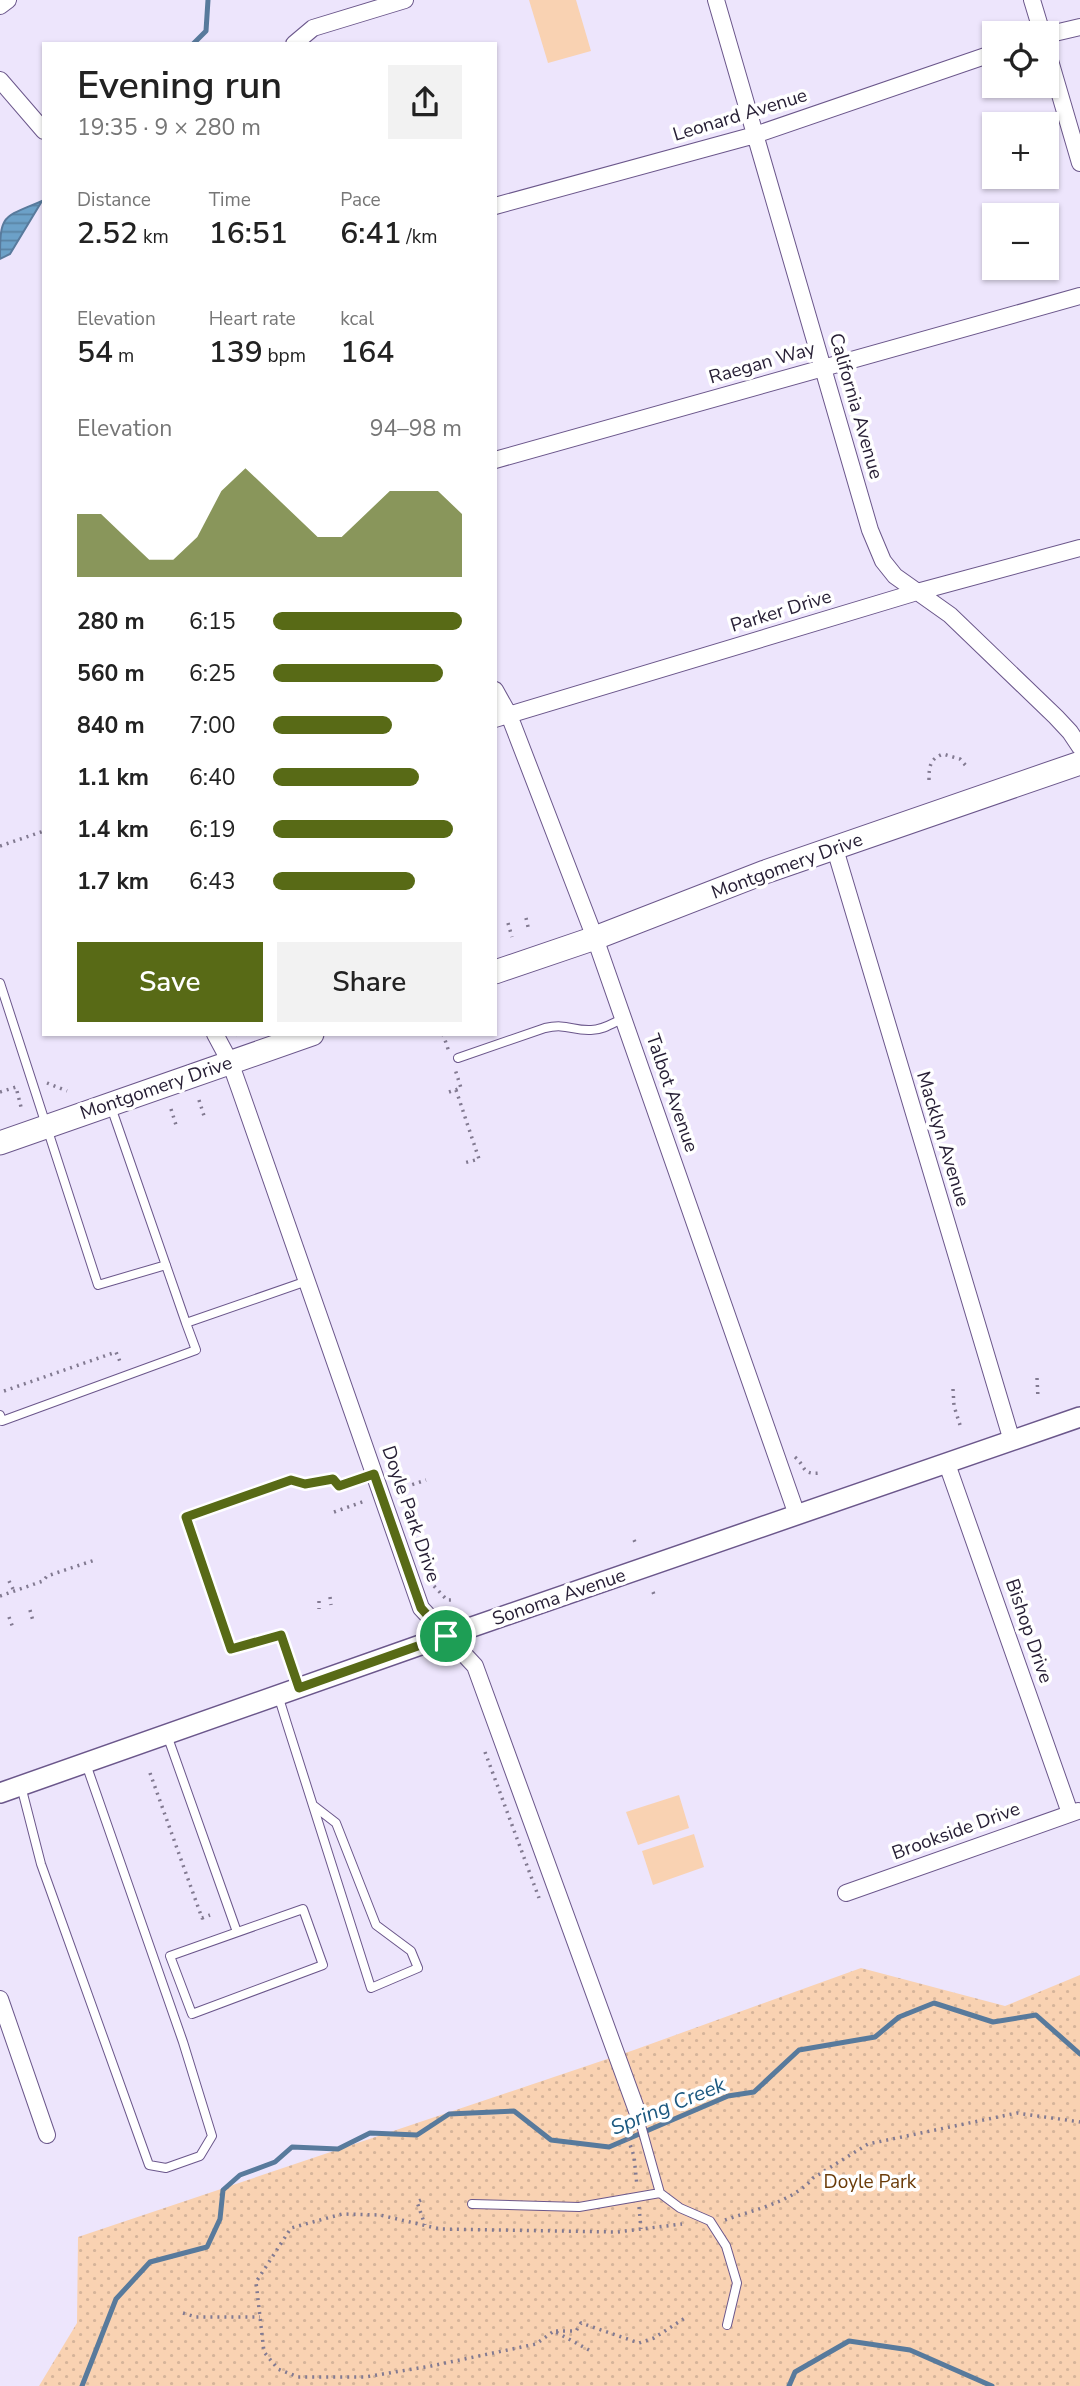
<!DOCTYPE html>
<meta charset="utf-8">
<style>
body{margin:0;font-family:"Nunito Sans",sans-serif;background:#f2f2f2;color:#222;height:100vh;display:flex;flex-direction:column;font-size:26px;white-space:nowrap}
*{box-sizing:border-box;margin:0}
p{font-size:23px;color:#767676}
.icon{flex:none;width:38px;height:38px;fill:none;stroke:currentColor;stroke-width:2;stroke-linecap:round;stroke-linejoin:round}
.map{position:relative;flex:1;overflow:hidden}
.panel{position:absolute;left:42px;top:42px;width:455px;height:994px;display:flex;flex-direction:column;background:#fff;border-radius:0px;box-shadow:0 2px 5px #0004}
.panel>*{flex:none}
.controls{position:absolute;left:982px;top:21px;display:grid;gap:14px}
.controls a{display:grid;place-items:center;width:77px;height:77px;border-radius:0px;background:#fff;box-shadow:0 2px 5px #0004;font-size:35px}
.pin{position:absolute;display:grid;place-items:center;width:60px;height:60px;color:#fff;margin:-30px;border:4px solid #fff;border-radius:50%;box-shadow:0 2px 7px #0007}
.round{display:grid;place-items:center;flex:none;width:74px;height:74px;border-radius:0px;background:#f2f2f2}
.overview{display:flex;align-items:center;justify-content:space-between;height:119px;padding:0 35px}
h1{font-size:38px;font-weight:600;line-height:52px}
.figures{display:grid;grid-template-columns:repeat(3,1fr);gap:10px;height:119px;padding:7px 35px}
.figures div{display:grid;align-content:center}
.figures b{font-size:30px;font-weight:600}
.figures small{font-size:19px;font-weight:400}
.figures p{font-size:19px}
.chart{height:196px;padding:14px 35px}
.chart p{display:flex;justify-content:space-between}
.chart svg{width:100%;height:126px;margin-top:7px;fill:#586a16;opacity:.7}
.button{display:flex;gap:14px;margin-top:auto;padding:14px 35px}
.button a{flex:1;height:80px;border-radius:0px;background:#586a16;color:#fff;font-size:28px;font-weight:600;line-height:80px;text-align:center}
.button a+a{background:#f2f2f2;color:#222}
ul{padding:0 35px;list-style:none;font-size:23px}
li{display:grid;grid-template-columns:112px 84px 1fr;align-items:center;height:52px}
li i{height:18px;border-radius:9px;background:#586a16}
.map>svg:first-child{display:block}
.grass{fill:#f9d2b2}
.park{fill:url(#park-dots)}
.water{fill:url(#water-rules);stroke:#587a9c;stroke-width:2}
.lines{fill:none;stroke-linecap:round;stroke-linejoin:round}
.stream{stroke:#587a9c;stroke-width:5}
.service-casing{stroke:#6b578b;stroke-width:10}
.minor-casing{stroke:#6b578b;stroke-width:18}
.tertiary-casing{stroke:#6b578b;stroke-width:22}
.secondary-casing{stroke:#6b578b;stroke-width:25}
.path{stroke:#827a91;stroke-width:3.5;stroke-dasharray:2 5;stroke-linecap:butt}
.service{stroke:#fff;stroke-width:8}
.minor{stroke:#fff;stroke-width:16}
.tertiary{stroke:#fff;stroke-width:19}
.secondary{stroke:#fff;stroke-width:23}
.route-casing{stroke:#fff;stroke-width:14}
.route{stroke:#586a16;stroke-width:9}
.labels{text-anchor:middle;dominant-baseline:central;stroke-width:7;stroke-linejoin:round;paint-order:stroke}
.street-label{font-size:19px;fill:#282036;stroke:#fff}
.park-label{font-size:19px;fill:#6b3c09;stroke:#fff}
.water-label{font-size:21px;font-style:italic;fill:#1c5980;stroke:#fff}
</style>
<div class="map">
<svg width="1080" height="2386" viewBox="0 0 1080 2386">
<defs>
<pattern id="park-dots" width="8" height="8" patternUnits="userSpaceOnUse" patternTransform="scale(1.75)"><rect width="8" height="8" fill="#f9d2b2"/><path d="M2 2h.1M6 6h.1" fill="none" stroke="#d5b49a" stroke-width="1.8" stroke-linecap="round"/></pattern>
<pattern id="water-rules" width="6" height="5" patternUnits="userSpaceOnUse" patternTransform="scale(1.75)"><rect width="6" height="5" fill="#6ca1c8"/><path d="M0 2.5h6" fill="none" stroke="#5983a3"/></pattern>
</defs>
<rect width="100%" height="100%" fill="#ede5fc"/>
<path class="grass" d="M 529,0 L 576,0 L 591,51 L 548,63 Z
M 679,1795 L 689,1828 L 638,1845 L 626,1812 Z
M 694,1834 L 704,1867 L 653,1885 L 642,1851 Z"/>
<path class="park" d="M 861,1968 L 1005,2006 L 1080,1975 L 1080,2386 L 39,2386 L 77,2323 L 78,2237 L 634,2050 Z"/>
<path class="water" d="M 42,201 L 10,254 L 0,259 C 0,214 2,218 42,201 Z"/>
<g class="lines">
<path class="stream" d="M 193,44 L 206,31 L 208,0
M 82,2386 L 116,2299 L 150,2262 L 207,2247 L 220,2219 L 223,2190 L 240,2175 L 275,2162 L 292,2147 L 338,2149 L 370,2133 L 417,2135 L 449,2114 L 514,2111 L 551,2140 L 609,2147 L 728,2096 L 754,2092 L 799,2050 L 875,2037 L 899,2017 L 934,2003 L 993,2022 L 1036,2015 L 1080,2054
M 789,2386 L 795,2372 L 849,2341 L 910,2350 L 992,2386"/>
<g class="service-casing">
<path id="service" d="M 0,983 L 98,1285 L 166,1265
M 458,1058 L 545,1028 C 567,1023 572,1031 591,1030 C 603,1030 613,1023 624,1018
M 111,1107 L 186,1323 L 307,1281
M 0,1415 L 2,1421 L 196,1350 L 186,1323
M 298,1686 L 281,1635 L 231,1649 L 186,1517 L 291,1480 L 305,1484 L 333,1479 L 339,1486 L 374,1474
M 278,1695 L 287,1724 L 371,1988 L 418,1968 L 411,1951 L 376,1925 L 336,1823 L 314,1806
M 167,1735 L 237,1932
M 21,1786 L 41,1864 L 149,2165 L 166,2168 L 200,2156 L 212,2136 L 183,2042 L 86,1764
M 303,1909 L 323,1965 L 192,2014 L 170,1956 Z
M 637,2111 L 660,2193 L 680,2208 L 710,2221 L 726,2246 L 737,2283 L 727,2325
M 472,2204 L 579,2207 L 660,2193"/>
</g>
<g class="minor-casing">
<path id="minor" d="M 716,0 L 870,530 L 883,561 L 895,576 L 950,615 L 1056,717 L 1070,732 L 1080,747
M 1032,0 L 1042,33
M 0,6 L 8,0
M 1046,35 L 1080,27
M 294,44 L 313,28 L 405,0
M 1046,47 L 1080,163
M 0,80 L 44,131
M 495,206 L 755,135 L 994,53
M 495,460 L 1080,296
M 495,690 L 509,715 L 595,938 L 797,1515
M 495,719 L 917,592 L 1080,548
M 835,849 L 1012,1441
M 215,1034 L 230,1062 L 240,1090 L 421,1608 L 475,1666 L 637,2111
M 947,1464 L 1070,1813
M 846,1893 L 1078,1811
M 0,1999 L 47,2135"/>
</g>
<g class="tertiary-casing">
<path id="tertiary" d="M 0,1793 L 446,1636 L 1080,1417"/>
</g>
<g class="secondary-casing">
<path id="secondary" d="M 495,972 L 595,938 L 765,872 L 1080,763
M 0,1143 L 312,1034"/>
</g>
<path class="path" d="M 929,780 C 929,766 930,759 943,754 L 960,759 L 967,767
M 0,846 L 44,831
M 526,918 L 529,931
M 508,923 L 512,937
M 237,1034 L 238,1035
M 435,1034 L 439,1034
M 443,1034 L 449,1052
M 47,1083 L 67,1091
M 456,1090 L 479,1159 L 464,1163
M 0,1092 L 16,1087 L 21,1107
M 449,1092 L 461,1088 L 455,1069
M 199,1100 L 205,1119
M 171,1109 L 176,1125
M 1037,1378 L 1038,1398
M 953,1389 L 954,1406 L 960,1425
M 4,1391 L 116,1352 L 121,1364
M 795,1457 C 806,1466 801,1475 820,1473
M 399,1489 L 426,1480
M 334,1512 L 365,1501
M 634,1540 L 636,1544
M 9,1581 L 14,1591
M 434,1586 L 447,1600 L 455,1600
M 653,1592 L 655,1597
M 0,1596 L 43,1581 L 47,1576 L 95,1560
M 330,1597 L 331,1605
M 319,1601 L 319,1609
M 30,1610 L 33,1621
M 9,1617 L 13,1628
M 485,1752 L 539,1898
M 150,1773 L 202,1918 L 210,1915
M 621,2119 L 634,2156 L 637,2186
M 421,2200 L 417,2202 L 425,2225
M 639,2207 L 641,2229
M 725,2220 C 753,2210 793,2202 813,2178 L 868,2144 L 1017,2113 L 1080,2122
M 183,2313 L 196,2317 L 260,2317
M 556,2331 L 576,2331 L 581,2323 L 639,2343 L 654,2338 L 688,2316
M 589,2350 L 554,2331 L 536,2344 L 431,2366 L 365,2377 L 298,2377 L 278,2369 L 264,2352 L 256,2282 L 291,2228 L 342,2214 L 380,2215 L 440,2229 L 617,2232 L 682,2224"/>
<use href="#service" class="service"/>
<use href="#minor" class="minor"/>
<use href="#tertiary" class="tertiary"/>
<use href="#secondary" class="secondary"/>
</g>
<g class="lines">
<g class="route-casing">
<path id="route" d="M 374,1474 L 421,1608 L 446,1636 L 299,1688 L 281,1635 L 231,1649 L 186,1517 L 291,1480 L 305,1484 L 333,1479 L 339,1486 Z"/>
</g>
<use href="#route" class="route"/>
</g>
<g class="labels">
<g class="street-label">
<text transform="translate(740 115) rotate(-17)">Leonard Avenue</text>
<text transform="translate(762 363) rotate(-16)">Raegan Way</text>
<text transform="translate(856 406) rotate(74)">California Avenue</text>
<text transform="translate(781 611) rotate(-17)">Parker Drive</text>
<text transform="translate(787 866) rotate(-20)">Montgomery Drive</text>
<text transform="translate(156 1088) rotate(-19)">Montgomery Drive</text>
<text transform="translate(672 1093) rotate(71)">Talbot Avenue</text>
<text transform="translate(943 1139) rotate(73)">Macklyn Avenue</text>
<text transform="translate(411 1514) rotate(71)">Doyle Park Drive</text>
<text transform="translate(559 1597) rotate(-19)">Sonoma Avenue</text>
<text transform="translate(1029 1631) rotate(71)">Bishop Drive</text>
<text transform="translate(956 1831) rotate(-20)">Brookside Drive</text>
</g>
<g class="park-label">
<text x="870" y="2182">Doyle Park</text>
</g>
<g class="water-label">
<text transform="translate(668 2106) rotate(-22)">Spring Creek</text>
</g>
</g>
</svg>
<div class="controls">
<a><svg class="icon" aria-label="locate" viewBox="0 0 24 24"><circle cx="12" cy="12" r="6"/><path d="M12 2v4M12 18v4M2 12h4M18 12h4"/></svg></a>
<a>+</a>
<a>−</a>
</div>
<div class="pin" style="left:446px;top:1636px;background:#1e9e55"><svg class="icon" aria-label="arrive" viewBox="0 0 24 24"><path d="M6 21V4h12l-3 4 3 4H6"/></svg></div>
<section class="panel">
<div class="overview"><div><h1>Evening run</h1><p>19:35 · 9 × 280 m</p></div><a class="round"><svg class="icon" aria-label="share" viewBox="0 0 24 24"><path d="M12 15V3M7 8l5-5 5 5M5 13v7h14v-7"/></svg></a></div>
<div class="figures">
<div><p>Distance</p><b>2.52<small> km</small></b></div>
<div><p>Time</p><b>16:51</b></div>
<div><p>Pace</p><b>6:41<small> /km</small></b></div>
</div>
<div class="figures">
<div><p>Elevation</p><b>54<small> m</small></b></div>
<div><p>Heart rate</p><b>139<small> bpm</small></b></div>
<div><p>kcal</p><b>164</b></div>
</div>
<div class="chart"><p><span>Elevation</span>94–98 m</p>
<svg viewBox="0 0 160 44" preserveAspectRatio="none"><path d="M0 44V22L10 22L20 30L30 38L40 38L50 30L60 14L70 6L80 14L90 22L100 30L110 30L120 22L130 14L140 14L150 14L160 22V44z"/></svg>
</div>
<ul>
<li><b>280 m</b>6:15<i style="width:100%"></i></li>
<li><b>560 m</b>6:25<i style="width:90%"></i></li>
<li><b>840 m</b>7:00<i style="width:63%"></i></li>
<li><b>1.1 km</b>6:40<i style="width:77%"></i></li>
<li><b>1.4 km</b>6:19<i style="width:95%"></i></li>
<li><b>1.7 km</b>6:43<i style="width:75%"></i></li>
</ul>
<div class="button"><a>Save</a><a>Share</a></div>
</section>
</div>
